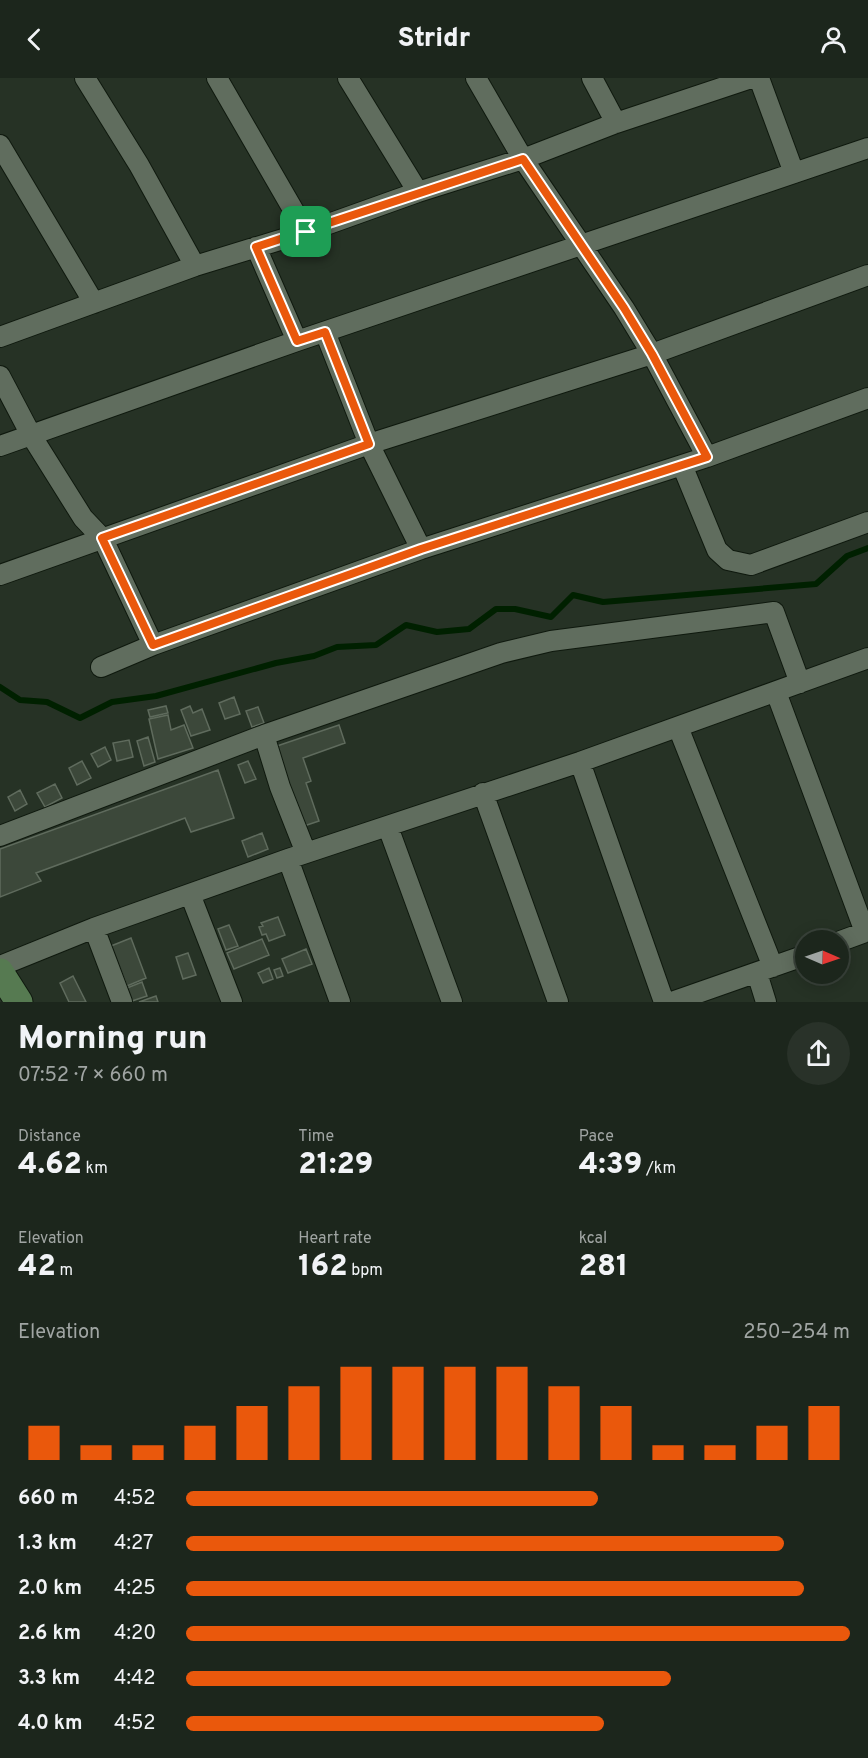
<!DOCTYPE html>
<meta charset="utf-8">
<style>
body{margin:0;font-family:Overpass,sans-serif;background:#293229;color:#f1f3f6;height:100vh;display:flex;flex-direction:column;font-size:22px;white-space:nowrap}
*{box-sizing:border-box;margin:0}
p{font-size:20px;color:#a0a5a3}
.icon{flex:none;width:33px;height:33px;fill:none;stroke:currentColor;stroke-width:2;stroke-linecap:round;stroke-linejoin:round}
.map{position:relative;height:924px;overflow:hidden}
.details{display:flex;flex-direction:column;background:#1c261c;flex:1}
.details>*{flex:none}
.needle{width:39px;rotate:92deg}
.buttons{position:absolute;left:795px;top:852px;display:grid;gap:12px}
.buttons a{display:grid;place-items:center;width:54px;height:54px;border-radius:50%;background:#1c261c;box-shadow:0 3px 15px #0003,0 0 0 2px #3a433b;font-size:30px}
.pin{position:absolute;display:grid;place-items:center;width:51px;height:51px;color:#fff;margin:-26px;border-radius:12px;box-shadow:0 3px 9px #0006}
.round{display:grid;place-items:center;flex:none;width:63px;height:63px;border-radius:32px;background:#293229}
.summary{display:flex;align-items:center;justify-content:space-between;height:102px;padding:0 18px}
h1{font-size:33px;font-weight:800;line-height:45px}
.figures{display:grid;grid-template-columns:repeat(3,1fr);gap:9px;height:102px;padding:6px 18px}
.figures div{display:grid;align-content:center}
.figures b{font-size:30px;font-weight:800}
.figures small{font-size:16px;font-weight:400}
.figures p{font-size:16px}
.chart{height:168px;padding:12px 18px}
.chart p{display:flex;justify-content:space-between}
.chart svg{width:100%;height:108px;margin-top:6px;stroke:#ea580c;stroke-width:6}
ul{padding:0 18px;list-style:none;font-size:20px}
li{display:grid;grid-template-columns:96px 72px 1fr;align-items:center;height:45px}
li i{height:15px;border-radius:8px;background:#ea580c}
header{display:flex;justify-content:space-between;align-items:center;height:78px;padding:0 18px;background:#1c261c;font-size:27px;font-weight:800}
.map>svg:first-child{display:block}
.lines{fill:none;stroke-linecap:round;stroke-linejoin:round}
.stream{stroke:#002000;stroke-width:6}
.building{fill:#3c483a;stroke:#5f6b5d;stroke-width:1.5}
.street-casing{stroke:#0f190e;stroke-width:22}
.secondary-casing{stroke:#0f190e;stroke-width:29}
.street{stroke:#606d5e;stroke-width:20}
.secondary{stroke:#567a51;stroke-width:27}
.route-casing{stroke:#fff;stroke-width:12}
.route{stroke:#ea580c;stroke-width:8}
</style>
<header><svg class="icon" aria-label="back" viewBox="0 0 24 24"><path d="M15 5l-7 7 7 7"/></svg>Stridr<svg class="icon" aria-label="person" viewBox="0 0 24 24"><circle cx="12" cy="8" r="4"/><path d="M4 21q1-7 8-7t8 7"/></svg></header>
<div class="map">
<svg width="868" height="924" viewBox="0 0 868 924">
<rect width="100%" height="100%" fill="#263225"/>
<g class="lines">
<path class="stream" d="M 0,609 L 20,622 L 47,624 L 80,640 L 112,624 L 156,618 L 276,585 L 314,578 L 337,569 L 376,567 L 406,547 L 437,554 L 469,551 L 496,531 L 515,531 L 551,539 L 573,517 L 603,524 L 816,506 L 847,478 L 868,470"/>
</g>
<path class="building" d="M 234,619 L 240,636 L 225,641 L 219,625 Z
M 166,628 L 168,635 L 150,639 L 148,632 Z
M 190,628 L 193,635 L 202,631 L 210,652 L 191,658 L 181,632 Z
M 258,629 L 264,645 L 252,649 L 246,633 Z
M 168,637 L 171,652 L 184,647 L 193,670 L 158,681 L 149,641 Z
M 339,647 L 345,665 L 303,680 L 311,703 L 306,705 L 319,743 L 301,749 L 274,669 Z
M 148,659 L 155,684 L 144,688 L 137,663 Z
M 129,662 L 133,679 L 117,683 L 113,665 Z
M 105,669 L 111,682 L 98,689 L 91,676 Z
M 82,683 L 91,700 L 77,707 L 69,690 Z
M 248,683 L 256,701 L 245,705 L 238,687 Z
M 218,692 L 234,740 L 191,754 L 185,740 L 36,795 L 41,803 L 0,819 L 0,771 Z
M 55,706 L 62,720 L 45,729 L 37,715 Z
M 20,712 L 27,726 L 15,733 L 8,719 Z
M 262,755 L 268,771 L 248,779 L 242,763 Z
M 278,839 L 285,857 L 269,863 L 266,856 L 262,857 L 259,849 L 263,848 L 261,845 Z
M 229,847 L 238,868 L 226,872 L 218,851 Z
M 131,860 L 146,900 L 127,908 L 111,868 Z
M 262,861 L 269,877 L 234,891 L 227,875 Z
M 306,871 L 312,886 L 288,895 L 282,881 Z
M 188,875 L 196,897 L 183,901 L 176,879 Z
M 269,890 L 273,901 L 263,905 L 258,895 Z
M 280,890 L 283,898 L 277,900 L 274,892 Z
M 73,898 L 86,924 L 69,924 L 60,905 Z
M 142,904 L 147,918 L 132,923 L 127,910 Z
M 156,918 L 158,924 L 139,924 Z"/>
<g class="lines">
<g class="street-casing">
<path id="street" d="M 85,0 L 139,87 L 195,188
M 217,0 L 306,154
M 348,0 L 418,114
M 476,0 L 523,81 L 624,230 L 652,276 L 707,379
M 592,0 L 616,45
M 759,0 L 794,95
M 0,67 L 94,225
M 256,169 L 297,263
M 325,254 L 369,366 L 421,471
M 0,259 L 195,188 L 306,154 L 418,114 L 523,81 L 616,45 L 751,0
M 0,298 L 31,357 L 83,440 L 103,461 L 153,567
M 0,368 L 297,263 L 868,70
M 682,387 L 717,472 L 728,482 L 751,487 L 868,444
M 0,497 L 369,366 L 652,276 L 868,197
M 101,589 L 153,567 L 421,471 L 707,379 L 868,320
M 776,614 L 865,854
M 678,649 L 773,889
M 264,657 L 280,709 L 306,775
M 580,684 L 664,924
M 483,715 L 558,924
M 388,749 L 452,924
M 0,758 L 264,657 L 501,575 L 551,563 L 774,534 L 800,605
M 288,781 L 340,924
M 190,816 L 232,924
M 94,850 L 122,924
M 838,864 L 868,853
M 0,888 L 94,850 L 288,781 L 580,684 L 868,580
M 757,895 L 766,924
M 672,924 L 806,877"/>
</g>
<g class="secondary-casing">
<path id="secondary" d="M 0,894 L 19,924"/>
</g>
<use href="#street" class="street"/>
<use href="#secondary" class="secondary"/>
</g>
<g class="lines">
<g class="route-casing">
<path id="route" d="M 523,81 L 624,230 L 652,276 L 707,379 L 421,471 L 153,567 L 102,460 L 369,366 L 325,254 L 297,263 L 256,169 Z"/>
</g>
<use href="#route" class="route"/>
</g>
</svg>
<div class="buttons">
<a><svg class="needle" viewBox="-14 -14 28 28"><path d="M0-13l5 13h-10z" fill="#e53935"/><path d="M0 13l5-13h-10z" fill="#a0a5a3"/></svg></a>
</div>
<div class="pin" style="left:306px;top:154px;background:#1e9e55"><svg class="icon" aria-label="arrive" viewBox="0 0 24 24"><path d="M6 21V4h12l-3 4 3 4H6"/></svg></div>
</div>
<section class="details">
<div class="summary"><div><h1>Morning run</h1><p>07:52 · 7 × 660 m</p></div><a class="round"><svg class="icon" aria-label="share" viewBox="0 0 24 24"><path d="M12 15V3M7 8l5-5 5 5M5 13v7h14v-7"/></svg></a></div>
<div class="figures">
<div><p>Distance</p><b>4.62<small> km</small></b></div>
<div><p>Time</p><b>21:29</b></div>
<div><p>Pace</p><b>4:39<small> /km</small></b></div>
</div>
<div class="figures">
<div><p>Elevation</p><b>42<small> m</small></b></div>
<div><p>Heart rate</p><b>162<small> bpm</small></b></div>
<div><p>kcal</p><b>281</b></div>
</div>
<div class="chart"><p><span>Elevation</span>250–254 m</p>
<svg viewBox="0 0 160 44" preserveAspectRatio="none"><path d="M5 44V30M15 44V38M25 44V38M35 44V30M45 44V22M55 44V14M65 44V6M75 44V6M85 44V6M95 44V6M105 44V14M115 44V22M125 44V38M135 44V38M145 44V30M155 44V22"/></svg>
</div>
<ul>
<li><b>660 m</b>4:52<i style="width:62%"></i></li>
<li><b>1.3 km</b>4:27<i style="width:90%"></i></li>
<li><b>2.0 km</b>4:25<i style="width:93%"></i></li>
<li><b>2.6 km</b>4:20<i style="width:100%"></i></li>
<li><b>3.3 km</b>4:42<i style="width:73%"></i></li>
<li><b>4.0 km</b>4:52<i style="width:63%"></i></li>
</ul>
</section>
